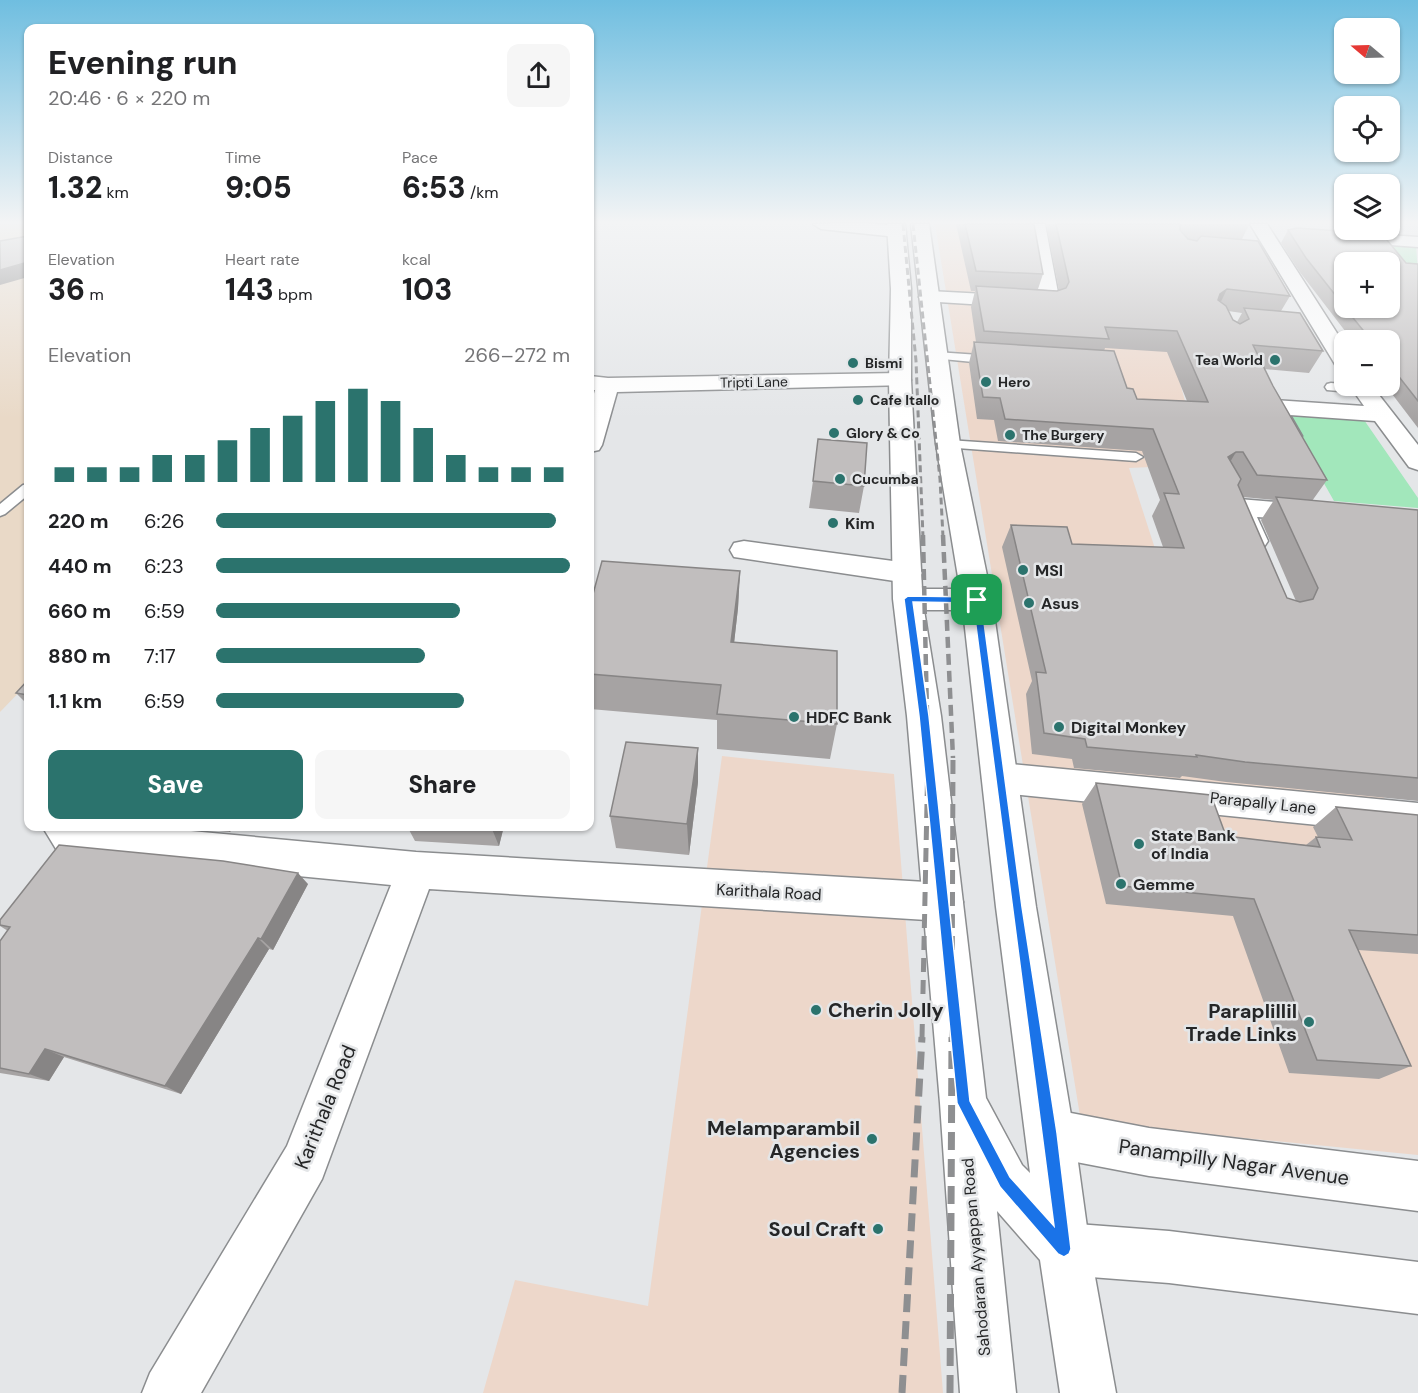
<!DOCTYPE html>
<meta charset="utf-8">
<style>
body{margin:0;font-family:"DM Sans",sans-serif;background:#f6f6f6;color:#202124;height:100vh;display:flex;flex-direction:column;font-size:22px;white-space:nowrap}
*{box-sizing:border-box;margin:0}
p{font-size:20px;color:#757577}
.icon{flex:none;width:33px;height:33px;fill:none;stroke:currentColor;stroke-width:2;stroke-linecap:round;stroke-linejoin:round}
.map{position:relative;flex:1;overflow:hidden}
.panel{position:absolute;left:24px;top:24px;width:570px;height:807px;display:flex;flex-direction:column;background:#fff;border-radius:12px;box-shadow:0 2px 4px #0004}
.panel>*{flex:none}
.needle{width:39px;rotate:289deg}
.tools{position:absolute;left:1334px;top:18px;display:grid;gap:12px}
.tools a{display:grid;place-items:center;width:66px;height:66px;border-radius:12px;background:#fff;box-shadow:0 2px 4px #0004;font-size:30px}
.pin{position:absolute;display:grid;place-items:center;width:51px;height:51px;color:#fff;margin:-26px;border-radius:12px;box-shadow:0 3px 9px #0006}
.round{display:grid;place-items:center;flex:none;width:63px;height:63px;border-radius:12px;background:#f6f6f6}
.overview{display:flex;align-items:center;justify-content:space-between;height:102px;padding:0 24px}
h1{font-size:33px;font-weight:800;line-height:45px}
.metrics{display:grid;grid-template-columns:repeat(3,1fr);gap:9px;height:102px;padding:6px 24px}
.metrics div{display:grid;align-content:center}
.metrics b{font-size:30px;font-weight:800}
.metrics small{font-size:16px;font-weight:400}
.metrics p{font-size:16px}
.chart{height:168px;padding:12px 24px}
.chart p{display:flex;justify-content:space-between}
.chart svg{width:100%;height:108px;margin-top:6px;stroke:#2b736d;stroke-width:6}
.cta{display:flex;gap:12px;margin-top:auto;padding:12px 24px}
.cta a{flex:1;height:69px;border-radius:12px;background:#2b736d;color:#fff;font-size:24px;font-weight:800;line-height:69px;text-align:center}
.cta a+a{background:#f6f6f6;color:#202124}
ul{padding:0 24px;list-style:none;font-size:20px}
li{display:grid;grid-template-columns:96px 72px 1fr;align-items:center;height:45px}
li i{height:15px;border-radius:8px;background:#2b736d}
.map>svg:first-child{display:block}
.commercial{fill:#edd7ca}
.industrial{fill:#e9d9c7}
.green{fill:#a2e7bb}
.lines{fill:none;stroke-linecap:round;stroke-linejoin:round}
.lane-casing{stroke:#8b8d8f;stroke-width:3}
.street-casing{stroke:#8b8d8f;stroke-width:3}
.secondary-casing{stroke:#8b8d8f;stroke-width:3}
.primary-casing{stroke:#8b8d8f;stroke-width:3}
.lane{fill:#fff;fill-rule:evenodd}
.street{fill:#fff;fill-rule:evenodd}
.secondary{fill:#fff;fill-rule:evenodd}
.primary{fill:#fff;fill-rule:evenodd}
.rail-far3{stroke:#8e8f91;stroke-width:3;stroke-dasharray:7 4;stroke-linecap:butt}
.rail-far2{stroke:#8e8f91;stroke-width:4.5;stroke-dasharray:11 6;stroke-linecap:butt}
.rail-far1{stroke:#8e8f91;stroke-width:5;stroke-dasharray:14 8;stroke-linecap:butt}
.rail{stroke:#8e8f91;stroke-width:7;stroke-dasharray:18 9;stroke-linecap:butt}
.wall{fill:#a6a3a3;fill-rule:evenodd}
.shaded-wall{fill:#878585}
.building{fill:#c1bebe;stroke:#878585;stroke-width:1.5}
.route{fill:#1a73e8;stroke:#fff;stroke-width:1.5;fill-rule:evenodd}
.poi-dot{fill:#2b736d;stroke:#e4e6e8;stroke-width:2}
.labels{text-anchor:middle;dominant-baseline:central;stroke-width:5;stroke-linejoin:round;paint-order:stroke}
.far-poi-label{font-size:14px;font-weight:bold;fill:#252627;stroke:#e4e6e8;text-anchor:start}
.far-street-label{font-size:14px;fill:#252627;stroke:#e4e6e8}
.poi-label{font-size:16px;font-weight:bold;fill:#252627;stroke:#e4e6e8;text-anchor:start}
.street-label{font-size:16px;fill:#252627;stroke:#e4e6e8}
.near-poi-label{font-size:20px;font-weight:bold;fill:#252627;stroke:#e4e6e8;text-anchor:end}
.near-street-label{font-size:20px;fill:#252627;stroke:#e4e6e8}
</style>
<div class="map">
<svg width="1418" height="1393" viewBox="0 0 1418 1393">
<rect width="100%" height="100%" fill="#e4e6e8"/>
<path class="commercial" d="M 935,224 L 1122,224 L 1173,358 L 1190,419 L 1151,467 L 1129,468 L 1178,620 L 1299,628 L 1402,833 L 1418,835 L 1418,1155 L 1081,1122 Z
M 722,756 L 894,774 L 943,1393 L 483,1393 L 515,1280 L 648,1306 Z"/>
<path class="industrial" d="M 0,224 L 28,224 L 28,683 L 0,712 Z"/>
<path class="green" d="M 1333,240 L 1416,245 L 1418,273 Z
M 1283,411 L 1362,417 L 1418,498 L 1418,508 L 1334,501 Z"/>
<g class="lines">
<g class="lane-casing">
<path id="lane" d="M 936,352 L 994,356 L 1000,360 L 994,364 L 932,358 L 930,356 Z
M 1331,383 L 1364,386 L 1369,389 L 1363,393 L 1327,390 L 1325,387 L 1327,384 Z
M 948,440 L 1136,453 L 1143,457 L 1136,461 L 943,447 L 941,444 Z
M 28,484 L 28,495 L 5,514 L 0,516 L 0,504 L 23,485 Z"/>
</g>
<g class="street-casing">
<path id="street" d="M 813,224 C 842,224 874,221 903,228 L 906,232 L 903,236 L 897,237 L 821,229 Z
M 1027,224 L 1045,224 L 1060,303 L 1057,307 L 1050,309 L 922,301 L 919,297 L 922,293 L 929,291 L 1039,297 Z
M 1250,224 L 1267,224 L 1344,344 L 1344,368 L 1336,366 L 1333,361 Z
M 1342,232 L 1418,237 L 1418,247 L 1336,241 L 1333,237 L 1336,233 Z
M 900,373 L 908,375 L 911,380 L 908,385 L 617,392 L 602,445 L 599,450 L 590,452 L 590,408 L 595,390 L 590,390 L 590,376 L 608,378 Z
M 1350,386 L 1372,386 L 1418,445 L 1418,470 L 1409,467 L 1375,421 L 1290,415 L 1302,436 L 1299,441 L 1290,443 L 1281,441 L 1262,407 L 1266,402 L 1274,400 L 1364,406 Z
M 1239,499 L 1312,505 L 1321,507 L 1325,513 L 1321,519 L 1312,521 L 1257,517 L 1268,541 L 1264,547 L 1254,550 L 1244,547 L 1226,507 L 1230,501 Z
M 744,541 L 908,563 L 918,566 L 922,573 L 918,580 L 908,583 L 734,557 L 730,550 L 734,543 Z
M 1000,763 L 1418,803 L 1418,835 L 1000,793 L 987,789 L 982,778 L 987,767 Z
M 42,826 L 137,826 L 416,852 L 943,883 L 957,889 L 963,902 L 957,915 L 943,921 L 429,889 L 322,1179 L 201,1393 L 142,1393 L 150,1373 L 287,1146 L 391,885 L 69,854 L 56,849 Z"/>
</g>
<g class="secondary-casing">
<path id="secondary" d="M 1050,1109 L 1149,1128 L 1418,1161 L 1418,1211 L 1149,1176 L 1050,1157 L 1033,1150 L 1026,1133 L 1033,1116 Z
M 1064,1223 L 1169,1231 L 1418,1262 L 1418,1314 L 1169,1283 L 1064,1275 L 1046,1267 L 1038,1249 L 1046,1231 Z"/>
</g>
<g class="primary-casing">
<path id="primary" d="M 887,224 L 905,224 L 911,289 L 911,380 L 922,589 L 960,589 L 936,444 L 911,224 L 929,224 L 960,444 L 992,600 L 1036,907 L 1074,1133 L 1090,1249 L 1116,1393 L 1060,1393 L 1040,1260 L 997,1211 L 1016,1393 L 960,1393 L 940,1103 L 907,716 L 893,599 L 889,380 L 891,289 ZM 924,610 L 963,610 L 996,907 L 1030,1173 L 1022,1165 L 986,1098 L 941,716 Z"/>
</g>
<use href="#lane" class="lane"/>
<use href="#street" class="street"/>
<use href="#secondary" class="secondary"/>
<use href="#primary" class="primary"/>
<path class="rail-far3" d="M 903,224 L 916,361 L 923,537
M 913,224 L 940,479 L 943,537"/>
<path class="rail-far2" d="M 923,535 L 928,758
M 943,535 L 953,758"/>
<path class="rail-far1" d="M 922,1038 L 928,756
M 952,1038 L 953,756"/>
<path class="rail" d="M 902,1393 L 922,1037
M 950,1393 L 952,1037"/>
</g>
<path class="wall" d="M 956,224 L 1034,224 L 1043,274 L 1038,289 L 1057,291 L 1059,290 L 1046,224 L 1248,224 L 1249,225 L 1242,239 L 1290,296 L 1281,311 L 1323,351 L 1309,373 L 1264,369 L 1273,386 L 1327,480 L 1312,501 L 1418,510 L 1418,801 L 1226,782 L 1182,776 L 1180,778 L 1074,768 L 1072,759 L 1032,754 L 1026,694 L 1032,681 L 1002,547 L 1011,525 L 1072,544 L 1163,547 L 1152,516 L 1160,500 L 1142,451 L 998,441 L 994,420 L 977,419 L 969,363 L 974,342 L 976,342 L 971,307 L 975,291 L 971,291 ZM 1228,311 L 1242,313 L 1237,322 L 1233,320 ZM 1105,348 L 1167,352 L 1187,401 L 1137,399 L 1127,388 L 1104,351 ZM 1243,497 L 1274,500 L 1261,520 L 1296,601 L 1287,598 Z
M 1288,230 L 1406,263 L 1418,264 L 1418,428 L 1386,386 L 1389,386 L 1389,340 L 1352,340 L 1299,271 L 1281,243 ZM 1344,262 L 1389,308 L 1344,308 Z
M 813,481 L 864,486 L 859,513 L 809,508 Z
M 740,571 L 738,608 L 734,643 L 837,724 L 830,759 L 717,749 L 717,720 L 590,709 L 590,605 Z
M 28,680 L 28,705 L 16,693 Z
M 698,782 L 689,855 L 616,848 L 610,816 Z
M 1096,783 L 1226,836 L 1306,845 L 1316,837 L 1318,837 L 1313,827 L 1336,807 L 1418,815 L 1418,954 L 1358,950 L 1411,1066 L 1379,1079 L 1289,1073 L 1233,916 L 1106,904 L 1082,804 Z
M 167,826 L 233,826 L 230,832 Z
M 407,826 L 504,826 L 499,846 L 415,841 Z
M 308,884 L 273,950 L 269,949 L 181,1094 L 64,1057 L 49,1081 L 0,1073 L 0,941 L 8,931 L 0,926 L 0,920 Z"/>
<path class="shaded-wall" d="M 28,262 L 28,277 L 0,285 L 0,270 Z
M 1227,289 L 1217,310 L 1220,294 Z
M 1236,452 L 1223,474 L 1228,457 Z
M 740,571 L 738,608 L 730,679 L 731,642 Z
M 698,748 L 698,782 L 689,855 L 687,824 Z
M 225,826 L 233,826 L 230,832 Z
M 493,826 L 504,826 L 499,846 L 492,829 Z
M 298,873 L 308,884 L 273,950 L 261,939 Z
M 258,938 L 269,949 L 181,1094 L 165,1086 Z
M 45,1049 L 64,1057 L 49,1081 L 29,1074 Z"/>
<path class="building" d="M 965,224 L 1034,224 L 1043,274 L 976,271 Z
M 1056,224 L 1180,224 L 1180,230 L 1188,239 L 1197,241 L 1201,236 L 1258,241 L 1290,296 L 1227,289 L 1220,294 L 1218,300 L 1226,306 L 1233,320 L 1240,324 L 1249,319 L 1244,308 L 1300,313 L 1323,351 L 1253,345 L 1273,386 L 1327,480 L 1257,475 L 1243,452 L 1236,452 L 1228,457 L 1241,479 L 1238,485 L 1287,598 L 1300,602 L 1313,599 L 1318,588 L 1276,497 L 1418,510 L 1418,778 L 1245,762 L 1196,755 L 1197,757 L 1087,747 L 1085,739 L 1044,733 L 1036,672 L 1046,673 L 1011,525 L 1067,527 L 1072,544 L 1184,548 L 1164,493 L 1179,494 L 1153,429 L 1005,419 L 1000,398 L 983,397 L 974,342 L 1114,351 L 1127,388 L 1133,389 L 1137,399 L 1208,402 L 1177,331 L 1105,327 L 1109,339 L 984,331 L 976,286 L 1057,291 L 1066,288 L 1069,282 Z
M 1297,228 L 1382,234 L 1406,263 L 1418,264 L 1418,401 L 1389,364 L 1389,340 L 1371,340 L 1345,308 L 1389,308 L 1389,262 L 1344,262 L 1344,306 L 1306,258 L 1288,230 Z
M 28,236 L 28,262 L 0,270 L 0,241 Z
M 818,439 L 867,443 L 864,486 L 813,481 Z
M 602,561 L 740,571 L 731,642 L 837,651 L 837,724 L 717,714 L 721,685 L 590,674 L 590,605 Z
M 28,680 L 28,695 L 16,693 Z
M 626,742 L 698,748 L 687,824 L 610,816 Z
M 1096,783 L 1211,795 L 1226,836 L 1320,847 L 1316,837 L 1352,840 L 1336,807 L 1418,815 L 1418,935 L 1349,930 L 1411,1066 L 1317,1060 L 1254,899 L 1122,886 Z
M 441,826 L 493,826 L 492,829 Z
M 59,845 L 223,861 L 298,873 L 261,939 L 258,938 L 165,1086 L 45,1049 L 29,1074 L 0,1068 L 0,941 L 10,927 L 0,925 L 0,920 Z"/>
<linearGradient id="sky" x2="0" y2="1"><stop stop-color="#6fbee0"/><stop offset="0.53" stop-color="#f3f4f5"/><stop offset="1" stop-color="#f3f4f5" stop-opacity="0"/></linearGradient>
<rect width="1418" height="419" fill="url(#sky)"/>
<path class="route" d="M 908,596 L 977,597 L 981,600 L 1022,907 L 1057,1133 L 1071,1249 L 1069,1254 L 1064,1257 L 1058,1254 L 1000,1187 L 957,1103 L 919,716 L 904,599 ZM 913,602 L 973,603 L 1054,1226 L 1010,1177 L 970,1101 L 929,716 Z"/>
<g class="poi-dot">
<circle cx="1275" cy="360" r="6"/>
<circle cx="853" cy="363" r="6"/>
<circle cx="986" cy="382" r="6"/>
<circle cx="858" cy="400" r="6"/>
<circle cx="834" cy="433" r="6"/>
<circle cx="1010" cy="435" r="6"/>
<circle cx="840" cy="479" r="6"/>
<circle cx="833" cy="523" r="6"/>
<circle cx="1023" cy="570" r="6"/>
<circle cx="1029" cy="603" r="6"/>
<circle cx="794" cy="717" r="6"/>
<circle cx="1059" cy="727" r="6"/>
<circle cx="1139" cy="844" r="6"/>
<circle cx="1121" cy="884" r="6"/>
<circle cx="816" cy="1010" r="6"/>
<circle cx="1309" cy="1022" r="6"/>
<circle cx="872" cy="1139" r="6"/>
<circle cx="878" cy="1229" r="6"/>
</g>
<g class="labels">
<g class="far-poi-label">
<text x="1263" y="360" text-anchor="end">Tea World</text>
<text x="865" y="363">Bismi</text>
<text x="998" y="382">Hero</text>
<text x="870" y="400">Cafe Itallo</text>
<text x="846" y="433">Glory &amp; Co</text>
<text x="1022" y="435">The Burgery</text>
<text x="852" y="479">Cucumba</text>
</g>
<g class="far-street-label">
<text transform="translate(754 382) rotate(-1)">Tripti Lane</text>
</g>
<g class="poi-label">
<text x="845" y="523">Kim</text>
<text x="1035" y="570">MSI</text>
<text x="1041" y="603">Asus</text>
<text x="806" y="717">HDFC Bank</text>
<text x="1071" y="727">Digital Monkey</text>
<text x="1151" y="835">State Bank<tspan x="1151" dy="18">of India</tspan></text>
<text x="1133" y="884">Gemme</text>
</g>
<g class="street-label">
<text transform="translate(1263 803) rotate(6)">Parapally Lane</text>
<text transform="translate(769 892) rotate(3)">Karithala Road</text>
<text transform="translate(976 1257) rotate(-95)">Sahodaran Ayyappan Road</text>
</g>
<g class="near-poi-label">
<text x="828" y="1010" text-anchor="start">Cherin Jolly</text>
<text x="1297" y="1011">Paraplillil<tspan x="1297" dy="23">Trade Links</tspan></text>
<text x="860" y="1128">Melamparambil<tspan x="860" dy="23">Agencies</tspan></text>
<text x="866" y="1229">Soul Craft</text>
</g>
<g class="near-street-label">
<text transform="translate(325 1107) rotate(-68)">Karithala Road</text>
<text transform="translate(1234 1162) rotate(8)">Panampilly Nagar Avenue</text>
</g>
</g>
</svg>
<div class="tools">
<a><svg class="needle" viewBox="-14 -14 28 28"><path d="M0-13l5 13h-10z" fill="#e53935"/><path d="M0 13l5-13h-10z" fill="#757577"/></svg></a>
<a><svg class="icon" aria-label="locate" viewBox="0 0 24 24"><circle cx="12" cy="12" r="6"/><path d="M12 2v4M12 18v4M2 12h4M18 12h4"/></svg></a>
<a><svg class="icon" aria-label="layers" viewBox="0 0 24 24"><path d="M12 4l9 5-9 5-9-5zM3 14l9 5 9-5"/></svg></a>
<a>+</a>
<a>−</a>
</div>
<div class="pin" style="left:977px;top:600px;background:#1e9e55"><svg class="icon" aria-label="arrive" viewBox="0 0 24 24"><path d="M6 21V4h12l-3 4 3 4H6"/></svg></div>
<section class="panel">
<div class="overview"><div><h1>Evening run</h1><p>20:46 · 6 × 220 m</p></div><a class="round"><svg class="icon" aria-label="share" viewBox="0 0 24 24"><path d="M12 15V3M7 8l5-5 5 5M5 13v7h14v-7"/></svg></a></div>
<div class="metrics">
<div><p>Distance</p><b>1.32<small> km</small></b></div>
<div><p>Time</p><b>9:05</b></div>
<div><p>Pace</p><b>6:53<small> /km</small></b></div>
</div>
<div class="metrics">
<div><p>Elevation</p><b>36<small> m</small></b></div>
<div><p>Heart rate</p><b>143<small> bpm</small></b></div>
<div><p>kcal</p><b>103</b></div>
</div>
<div class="chart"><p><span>Elevation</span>266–272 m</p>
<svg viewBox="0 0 160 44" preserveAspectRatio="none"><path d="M5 44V38M15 44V38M25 44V38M35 44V33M45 44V33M55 44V27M65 44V22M75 44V17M85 44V11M95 44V6M105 44V11M115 44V22M125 44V33M135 44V38M145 44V38M155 44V38"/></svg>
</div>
<ul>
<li><b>220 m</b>6:26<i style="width:96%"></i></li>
<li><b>440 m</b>6:23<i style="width:100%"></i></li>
<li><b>660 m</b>6:59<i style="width:69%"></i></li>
<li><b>880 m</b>7:17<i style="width:59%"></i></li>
<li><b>1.1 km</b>6:59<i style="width:70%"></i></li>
</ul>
<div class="cta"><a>Save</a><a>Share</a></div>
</section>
</div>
